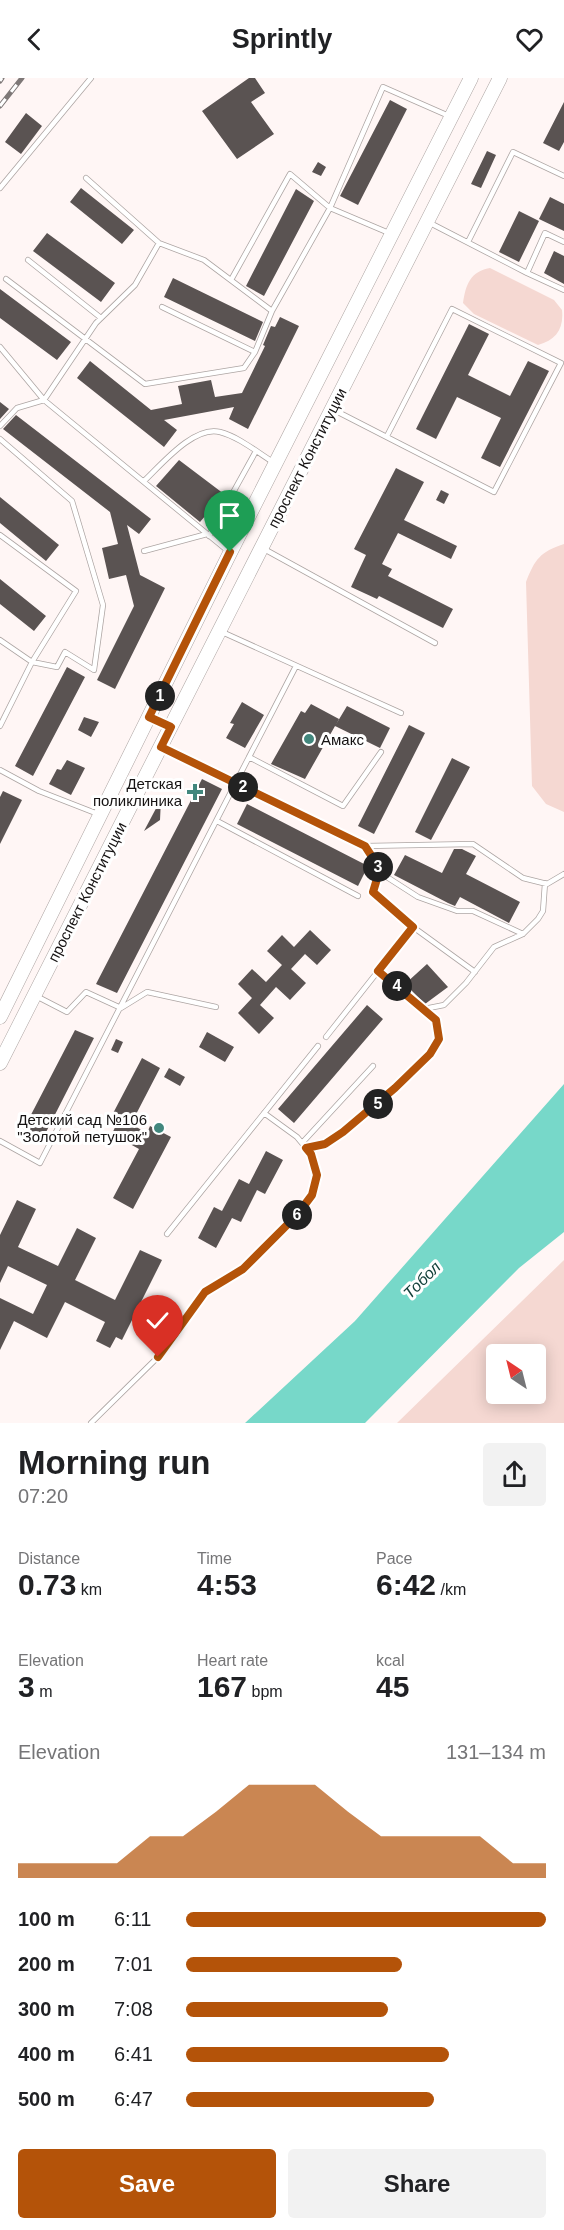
<!DOCTYPE html>
<meta charset="utf-8">
<style>
body{margin:0;font-family:Helvetica,sans-serif;background:#f2f2f2;color:#202124;height:100vh;display:flex;flex-direction:column;font-size:22px;white-space:nowrap}
*{box-sizing:border-box;margin:0}
p{font-size:20px;color:#757577}
.icon{flex:none;width:33px;height:33px;fill:none;stroke:currentColor;stroke-width:2;stroke-linecap:round;stroke-linejoin:round}
.map{position:relative;height:1345px;overflow:hidden}
.details{display:flex;flex-direction:column;background:#fff;flex:1}
.details>*{flex:none}
.needle{width:39px;rotate:325deg}
.fabs{position:absolute;left:486px;top:1266px;display:grid;gap:12px}
.fabs a{display:grid;place-items:center;width:60px;height:60px;border-radius:6px;background:#fff;box-shadow:0 3px 15px #0003;font-size:30px}
.pin{position:absolute;display:grid;place-items:center;width:51px;height:51px;color:#fff;margin:-62px -26px;border-radius:50% 50% 50% 0;rotate:-45deg;box-shadow:0 0 6px #0007}
.pin .icon{rotate:45deg}
.km{position:absolute;width:30px;height:30px;margin:-15px;border-radius:50%;background:#222;color:#fff;font-size:16px;line-height:30px;text-align:center}
.round{display:grid;place-items:center;flex:none;width:63px;height:63px;border-radius:6px;background:#f2f2f2}
.summary{display:flex;align-items:center;justify-content:space-between;height:102px;padding:0 18px}
h1{font-size:33px;font-weight:600;line-height:45px}
.figures{display:grid;grid-template-columns:repeat(3,1fr);gap:9px;height:102px;padding:6px 18px}
.figures div{display:grid;align-content:center}
.figures b{font-size:30px;font-weight:600}
.figures small{font-size:16px;font-weight:400}
.figures p{font-size:16px}
.chart{height:168px;padding:12px 18px}
.chart p{display:flex;justify-content:space-between}
.chart svg{width:100%;height:108px;margin-top:6px;fill:#b45309;opacity:.7}
.cta{display:flex;gap:12px;margin-top:auto;padding:12px 18px}
.cta a{flex:1;height:69px;border-radius:6px;background:#b45309;color:#fff;font-size:24px;font-weight:600;line-height:69px;text-align:center}
.cta a+a{background:#f2f2f2;color:#202124}
ul{padding:0 18px;list-style:none;font-size:20px}
li{display:grid;grid-template-columns:96px 72px 1fr;align-items:center;height:45px}
li i{height:15px;border-radius:8px;background:#b45309}
header{display:flex;justify-content:space-between;align-items:center;height:78px;padding:0 18px;background:#fff;font-size:27px;font-weight:600}
.map>svg:first-child{display:block}
.green{fill:#f5d8d2;fill-rule:evenodd}
.water{fill:#77d8c9}
.building{fill:#5a5352}
.lines{fill:none;stroke-linecap:round;stroke-linejoin:round}
.lane-casing{stroke:#ada5a3;stroke-width:6}
.secondary-casing{stroke:#ada5a3;stroke-width:15}
.lane{stroke:#fff;stroke-width:4.5}
.secondary{stroke:#fff;stroke-width:14}
.rail-casing{stroke:#7e7877;stroke-width:5}
.rail{stroke:#fff;stroke-width:3;stroke-dasharray:9;stroke-linecap:butt}
.route-casing{stroke:#fff;stroke-width:12}
.route{stroke:#b45309;stroke-width:8}
.poi-dot{fill:#42877d;stroke:#fff;stroke-width:2}
.labels{text-anchor:middle;dominant-baseline:central;stroke-width:6;stroke-linejoin:round;paint-order:stroke}
.street-label{font-size:15px;fill:#151212;stroke:#fff}
.poi-label{font-size:15px;fill:#151212;stroke:#fff;text-anchor:end}
.water-label{font-size:16px;font-style:italic;fill:#13403a;stroke:#fff}
</style>
<header><svg class="icon" aria-label="back" viewBox="0 0 24 24"><path d="M15 5l-7 7 7 7"/></svg>Sprintly<svg class="icon" aria-label="heart" viewBox="0 0 24 24"><path d="M12 20l-8-8c-3-5 5-10 8-4 3-6 11-1 8 4z"/></svg></header>
<div class="map">
<svg width="564" height="1345" viewBox="0 0 564 1345">
<rect width="100%" height="100%" fill="#fff6f5"/>
<path class="green" d="M 490,190 L 554,222 L 562,232 C 564,251 556,262 538,267 L 474,236 L 463,225 C 466,206 470,194 490,190 Z
M 564,466 L 564,734 L 546,726 L 532,708 L 526,504 C 535,481 540,474 564,466 Z
M 564,1182 L 564,1345 L 397,1345 ZM 496,1276 L 536,1276 L 536,1316 L 496,1316 Z"/>
<path class="water" d="M 564,1006 L 564,1154 L 519,1190 L 365,1345 L 245,1345 L 355,1243 Z"/>
<path class="building" d="M 249,0 L 255,0 L 265,15 L 251,24 L 274,56 L 237,81 L 202,33 Z
M 390,22 L 407,31 L 358,127 L 340,118 Z
M 564,24 L 564,64 L 559,73 L 543,65 Z
M 26,35 L 42,48 L 21,76 L 5,64 Z
M 487,73 L 496,77 L 481,110 L 471,106 Z
M 318,84 L 326,89 L 321,98 L 312,94 Z
M 81,110 L 134,152 L 122,166 L 70,124 Z
M 296,111 L 314,123 L 264,218 L 246,208 Z
M 550,119 L 564,126 L 564,153 L 539,141 Z
M 519,133 L 539,143 L 519,184 L 499,174 Z
M 47,155 L 115,205 L 101,224 L 33,173 Z
M 554,173 L 564,178 L 564,206 L 544,195 Z
M 173,200 L 263,244 L 255,263 L 164,219 Z
M 0,211 L 71,264 L 57,282 L 0,240 Z
M 280,239 L 299,248 L 248,351 L 229,341 L 234,329 L 164,342 L 177,352 L 164,369 L 77,300 L 90,283 L 151,332 L 182,326 L 178,308 L 211,302 L 215,319 L 242,315 L 265,268 L 263,267 L 271,248 L 275,249 Z
M 469,246 L 489,256 L 468,297 L 510,318 L 528,283 L 549,293 L 500,389 L 481,380 L 501,340 L 457,319 L 436,361 L 416,351 Z
M 0,324 L 9,331 L 0,341 Z
M 16,337 L 151,441 L 139,456 L 127,447 L 140,497 L 165,510 L 115,611 L 97,602 L 134,528 L 126,497 L 109,501 L 102,470 L 118,466 L 110,434 L 3,351 Z
M 179,382 L 224,416 L 200,444 L 156,408 Z
M 396,390 L 424,404 L 404,442 L 457,468 L 451,481 L 398,455 L 382,486 L 392,491 L 388,498 L 453,531 L 443,550 L 379,518 L 377,521 L 351,509 L 366,477 L 354,471 Z
M 441,412 L 449,416 L 444,426 L 436,422 Z
M 0,419 L 59,467 L 46,483 L 0,445 Z
M 0,501 L 46,538 L 34,553 L 0,526 Z
M 67,589 L 85,599 L 33,698 L 15,688 Z
M 242,624 L 264,637 L 245,670 L 226,660 L 234,646 L 230,645 Z
M 311,626 L 339,641 L 305,701 L 271,686 L 301,633 L 305,635 Z
M 347,628 L 390,650 L 380,670 L 335,648 Z
M 84,639 L 99,644 L 91,659 L 78,652 Z
M 409,647 L 425,655 L 374,756 L 358,748 Z
M 452,680 L 470,689 L 431,762 L 415,754 Z
M 67,682 L 85,690 L 71,717 L 49,706 L 57,691 L 61,692 Z
M 202,701 L 222,711 L 117,915 L 96,906 Z
M 3,713 L 22,722 L 0,766 L 0,719 Z
M 161,721 L 160,742 L 144,753 Z
M 247,726 L 368,788 L 358,808 L 237,746 Z
M 454,771 L 462,771 L 476,778 L 466,796 L 520,824 L 509,845 L 460,819 L 455,828 L 448,825 L 394,797 L 405,777 L 442,795 Z
M 310,852 L 331,872 L 317,887 L 305,876 L 291,891 L 306,905 L 290,922 L 276,909 L 260,927 L 274,940 L 259,956 L 238,935 L 252,920 L 238,906 L 252,891 L 266,904 L 282,887 L 267,873 L 282,857 L 294,869 Z
M 427,886 L 448,909 L 425,926 L 405,906 Z
M 367,927 L 383,941 L 294,1045 L 278,1031 Z
M 75,952 L 94,960 L 40,1066 L 21,1056 Z
M 207,954 L 234,969 L 225,984 L 199,969 Z
M 116,961 L 123,964 L 118,975 L 111,972 Z
M 142,980 L 160,990 L 131,1046 L 147,1055 L 150,1048 L 171,1059 L 133,1131 L 113,1120 L 139,1071 L 112,1056 L 116,1047 L 109,1043 Z
M 169,990 L 185,999 L 180,1008 L 164,999 Z
M 266,1073 L 283,1082 L 265,1116 L 257,1112 L 241,1144 L 232,1140 L 216,1170 L 198,1160 L 214,1129 L 222,1133 L 239,1101 L 249,1106 Z
M 17,1122 L 36,1131 L 18,1169 L 58,1188 L 77,1150 L 96,1160 L 75,1202 L 115,1222 L 140,1172 L 162,1182 L 122,1262 L 116,1259 L 110,1270 L 96,1263 L 105,1244 L 65,1224 L 47,1260 L 14,1243 L 0,1272 L 0,1220 L 33,1236 L 47,1207 L 8,1188 L 0,1205 L 0,1157 Z"/>
<g class="lines">
<g class="lane-casing">
<path id="lane" d="M 86,100 L 159,165 L 204,182 L 272,233 L 330,130 L 389,155
M 0,110 L 91,0
M 430,145 L 527,195 L 545,155 L 564,164
M 468,164 L 513,74 L 564,98
M 28,182 L 101,240
M 527,195 L 564,212
M 6,201 L 145,306 L 244,290 L 255,274
M 231,202 L 290,96 L 330,130 L 383,9 L 449,38
M 162,229 L 255,274 L 272,233
M 0,269 L 44,322 L 228,473
M 334,332 L 494,414 L 561,285 L 452,231 L 387,358
M 0,348 L 17,330 L 44,322 L 96,245 L 135,207 L 159,165
M 0,361 L 72,423 L 103,527 L 94,592 L 65,574 L 57,589 L 32,584 L 76,513 L 0,457
M 144,403 C 161,387 194,347 220,354 C 239,359 257,374 273,384
M 209,458 L 256,373
M 264,471 L 435,565
M 144,473 L 207,456
M 222,554 L 401,635
M 0,562 L 32,584 L 0,648
M 162,669 L 365,768 L 473,766 L 523,800 L 547,806 L 564,796
M 249,679 L 296,588
M 0,692 L 39,713 L 98,736
M 217,743 L 358,818
M 379,794 L 418,819 L 457,833 L 473,833 L 523,856
M 413,849 L 475,894
M 378,893 L 424,931 L 444,927 L 466,905 L 494,869 L 523,856 L 538,841 L 543,833 L 545,805
M 36,918 L 67,934 L 86,914 L 121,930 L 147,914 L 216,929
M 326,959 L 413,849 L 373,814 L 380,791 L 365,768
M 0,1063 L 40,1085 L 249,679 L 343,728 L 381,674
M 302,1065 L 373,988
M 306,1070 C 312,1069 319,1069 325,1066 C 345,1059 438,978 439,959 C 439,946 433,940 424,932
M 167,1156 L 318,968
M 91,1345 L 158,1279 L 205,1214 L 243,1191 L 297,1137 L 312,1117 L 317,1097 L 311,1076 L 297,1059 L 264,1035"/>
</g>
<g class="secondary-casing">
<path id="secondary" d="M 0,939 L 230,475 L 471,0
M 0,985 L 500,0"/>
</g>
<use href="#lane" class="lane"/>
<use href="#secondary" class="secondary"/>
<g class="rail-casing">
<path id="rail" d="M 0,3 L 2,0
M 0,28 L 22,0"/>
</g>
<use href="#rail" class="rail"/>
</g>
<g class="lines">
<g class="route-casing">
<path id="route" d="M 158,1279 L 205,1214 L 243,1191 L 297,1137 L 312,1117 L 317,1097 L 311,1076 L 306,1070 L 325,1066 L 343,1054 L 395,1010 L 430,976 L 439,961 L 436,942 L 378,893 L 413,849 L 373,814 L 380,791 L 365,768 L 161,669 L 171,649 L 149,639 L 230,474"/>
</g>
<use href="#route" class="route"/>
</g>
<g class="poi-dot">
<circle cx="309" cy="661" r="6"/>
<path d="M192 705h6v6h6v6h-6v6h-6v-6h-6v-6h6z"/>
<circle cx="159" cy="1050" r="6"/>
</g>
<g class="labels">
<g class="street-label">
<text transform="translate(307 380) rotate(-63)">проспект Конституции</text>
<text transform="translate(87 814) rotate(-63)">проспект Конституции</text>
</g>
<g class="poi-label">
<text x="321" y="661" text-anchor="start">Амакс</text>
<text x="182" y="705">Детская<tspan x="182" dy="17">поликлиника</tspan></text>
<text x="147" y="1041">Детский сад №106<tspan x="147" dy="17">"Золотой петушок"</tspan></text>
</g>
<g class="water-label">
<text transform="translate(422 1202) rotate(-45)">Тобол</text>
</g>
</g>
</svg>
<div class="fabs">
<a><svg class="needle" viewBox="-14 -14 28 28"><path d="M0-13l5 13h-10z" fill="#e53935"/><path d="M0 13l5-13h-10z" fill="#757577"/></svg></a>
</div>
<div class="pin" style="left:230px;top:474px;background:#1e9e55"><svg class="icon" aria-label="arrive" viewBox="0 0 24 24"><path d="M6 21V4h12l-3 4 3 4H6"/></svg></div>
<div class="pin" style="left:158px;top:1279px;background:#d93025"><svg class="icon" aria-label="check" viewBox="0 0 24 24"><path d="M5 12l5 5 9-10"/></svg></div>
<b class="km" style="left:160px;top:618px">1</b>
<b class="km" style="left:243px;top:709px">2</b>
<b class="km" style="left:378px;top:789px">3</b>
<b class="km" style="left:397px;top:908px">4</b>
<b class="km" style="left:378px;top:1026px">5</b>
<b class="km" style="left:297px;top:1137px">6</b>
</div>
<section class="details">
<div class="summary"><div><h1>Morning run</h1><p>07:20</p></div><a class="round"><svg class="icon" aria-label="share" viewBox="0 0 24 24"><path d="M12 15V3M7 8l5-5 5 5M5 13v7h14v-7"/></svg></a></div>
<div class="figures">
<div><p>Distance</p><b>0.73<small> km</small></b></div>
<div><p>Time</p><b>4:53</b></div>
<div><p>Pace</p><b>6:42<small> /km</small></b></div>
</div>
<div class="figures">
<div><p>Elevation</p><b>3<small> m</small></b></div>
<div><p>Heart rate</p><b>167<small> bpm</small></b></div>
<div><p>kcal</p><b>45</b></div>
</div>
<div class="chart"><p><span>Elevation</span>131–134 m</p>
<svg viewBox="0 0 160 44" preserveAspectRatio="none"><path d="M0 44V38L10 38L20 38L30 38L40 27L50 27L60 17L70 6L80 6L90 6L100 17L110 27L120 27L130 27L140 27L150 38L160 38V44z"/></svg>
</div>
<ul>
<li><b>100 m</b>6:11<i style="width:100%"></i></li>
<li><b>200 m</b>7:01<i style="width:60%"></i></li>
<li><b>300 m</b>7:08<i style="width:56%"></i></li>
<li><b>400 m</b>6:41<i style="width:73%"></i></li>
<li><b>500 m</b>6:47<i style="width:69%"></i></li>
</ul>
<div class="cta"><a>Save</a><a>Share</a></div>
</section>
